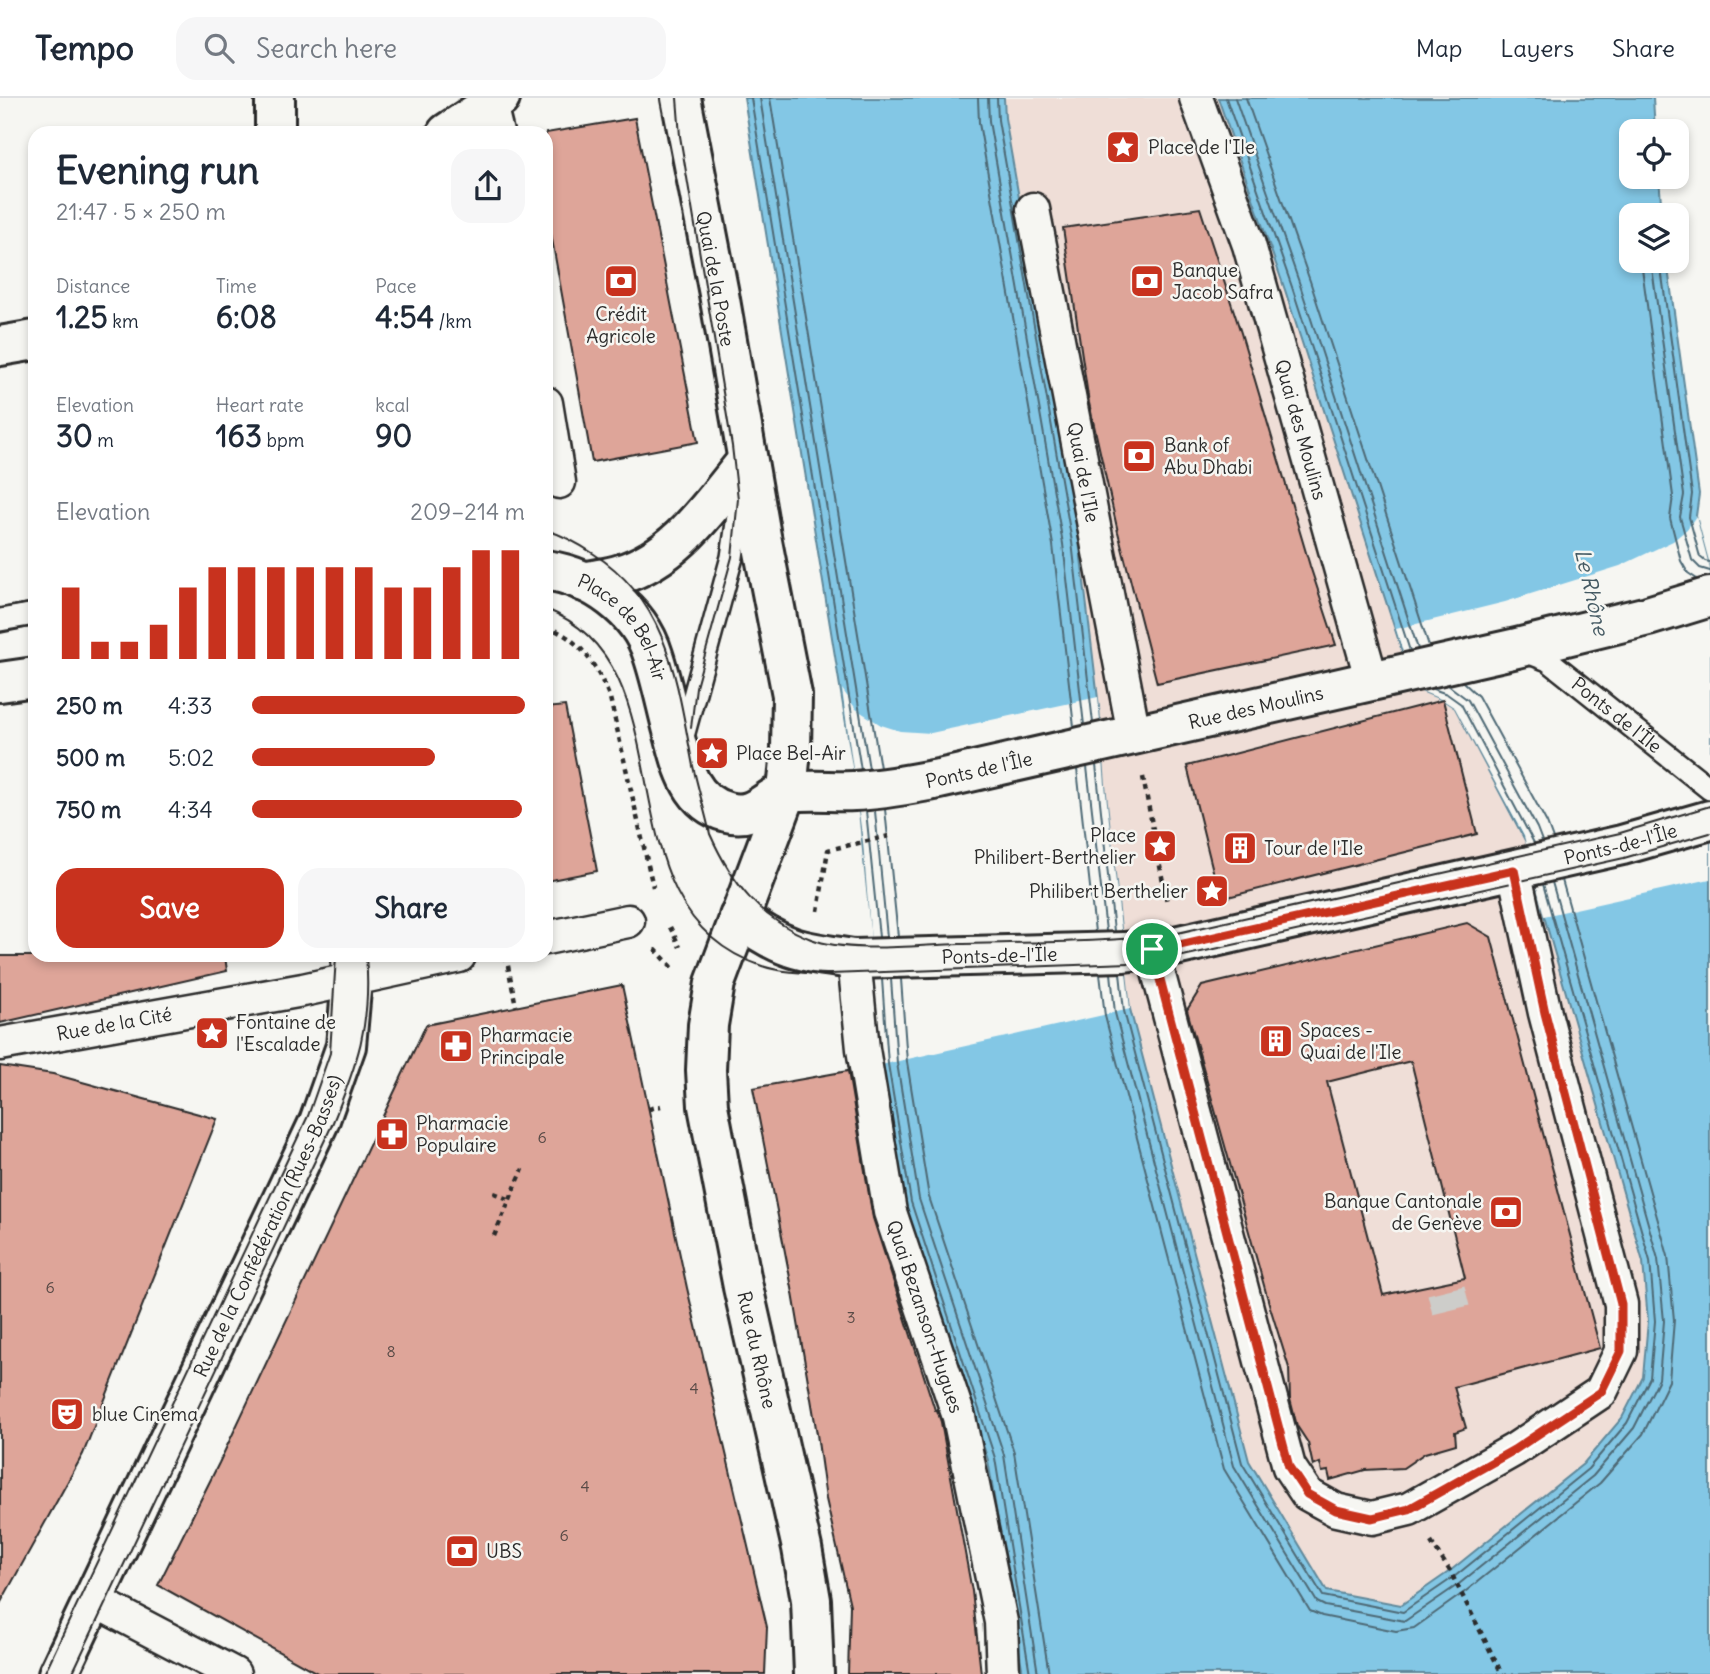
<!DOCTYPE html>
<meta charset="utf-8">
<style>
body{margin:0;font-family:Delius,sans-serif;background:#f6f6f7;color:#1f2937;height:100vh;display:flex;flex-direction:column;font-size:26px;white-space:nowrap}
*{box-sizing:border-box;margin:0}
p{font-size:23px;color:#747a83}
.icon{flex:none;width:38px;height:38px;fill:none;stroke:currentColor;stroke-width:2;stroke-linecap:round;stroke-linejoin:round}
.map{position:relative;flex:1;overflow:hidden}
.sheet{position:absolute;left:28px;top:28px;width:525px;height:836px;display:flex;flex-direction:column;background:#fff;border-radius:21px;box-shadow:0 4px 10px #0003}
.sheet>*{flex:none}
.controls{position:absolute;left:1619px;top:21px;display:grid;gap:14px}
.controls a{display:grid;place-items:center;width:70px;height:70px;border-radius:14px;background:#fff;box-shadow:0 4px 10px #0003;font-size:35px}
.pin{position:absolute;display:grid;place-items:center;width:60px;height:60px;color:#fff;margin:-30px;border:4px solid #fff;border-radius:50%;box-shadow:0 2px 7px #0007}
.round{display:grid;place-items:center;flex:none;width:74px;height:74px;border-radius:21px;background:#f6f6f7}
.overview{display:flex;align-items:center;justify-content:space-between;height:119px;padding:0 28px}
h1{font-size:38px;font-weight:800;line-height:52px}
.metrics{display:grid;grid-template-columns:repeat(3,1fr);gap:10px;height:119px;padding:7px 28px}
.metrics div{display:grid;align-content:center}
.metrics b{font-size:30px;font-weight:800}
.metrics small{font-size:19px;font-weight:400}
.metrics p{font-size:19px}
.chart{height:196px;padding:14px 28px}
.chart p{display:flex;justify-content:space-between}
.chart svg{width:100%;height:126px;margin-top:7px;stroke:#c8321e;stroke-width:6}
.action{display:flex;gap:14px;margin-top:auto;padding:14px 28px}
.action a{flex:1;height:80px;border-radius:21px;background:#c8321e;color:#fff;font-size:28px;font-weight:800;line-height:80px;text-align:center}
.action a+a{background:#f6f6f7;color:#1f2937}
ul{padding:0 28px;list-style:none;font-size:23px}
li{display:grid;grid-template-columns:112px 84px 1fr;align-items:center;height:52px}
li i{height:18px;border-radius:9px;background:#c8321e}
header{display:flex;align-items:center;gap:42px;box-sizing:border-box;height:98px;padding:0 35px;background:#fff;border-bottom:2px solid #e0e1e3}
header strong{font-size:33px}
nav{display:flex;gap:38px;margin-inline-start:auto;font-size:24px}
.search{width:490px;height:63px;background:#f6f6f7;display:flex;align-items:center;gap:18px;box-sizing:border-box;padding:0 24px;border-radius:21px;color:#747a83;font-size:26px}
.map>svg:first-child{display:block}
.built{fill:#efded7}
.water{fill:#83c7e5;stroke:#60899b;stroke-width:2}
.pier{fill:#f6f6f2}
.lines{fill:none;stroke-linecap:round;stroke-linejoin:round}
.shore{stroke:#4e6975;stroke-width:2}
.building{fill:#dea599;stroke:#2b2b2b;stroke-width:2;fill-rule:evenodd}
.minor-tunnel{stroke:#cdcdca;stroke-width:38;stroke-dasharray:38 19;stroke-linecap:butt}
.service-casing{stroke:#2b2b2b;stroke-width:26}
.pedestrian-casing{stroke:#2b2b2b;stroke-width:37}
.minor-casing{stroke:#2b2b2b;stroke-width:44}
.path{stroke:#2b2b2b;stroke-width:4.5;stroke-dasharray:5 5;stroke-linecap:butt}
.service{stroke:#f6f6f2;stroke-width:21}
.pedestrian{stroke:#f6f6f2;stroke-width:32}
.minor{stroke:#f6f6f2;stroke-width:38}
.tram{stroke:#2b2b2b;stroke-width:2}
.route-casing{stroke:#fff;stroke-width:14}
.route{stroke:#c8321e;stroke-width:9}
.labels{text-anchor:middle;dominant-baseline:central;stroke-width:5;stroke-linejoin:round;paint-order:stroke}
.number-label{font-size:16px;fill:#584a46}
.poi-label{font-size:19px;fill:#2b2b2b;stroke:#f6f6f2;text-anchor:start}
.street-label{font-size:19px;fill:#2b2b2b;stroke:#f6f6f2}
.water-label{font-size:21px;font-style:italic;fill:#455a63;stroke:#f6f6f2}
</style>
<header>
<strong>Tempo</strong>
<div class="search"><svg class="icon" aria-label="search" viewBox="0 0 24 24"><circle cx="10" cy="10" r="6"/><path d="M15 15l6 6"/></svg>Search here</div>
<nav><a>Map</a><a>Layers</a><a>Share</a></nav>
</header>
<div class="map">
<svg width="1710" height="1576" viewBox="0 0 1710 1576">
<rect width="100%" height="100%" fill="#f6f6f2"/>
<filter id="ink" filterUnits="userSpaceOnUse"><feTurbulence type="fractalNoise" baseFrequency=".0143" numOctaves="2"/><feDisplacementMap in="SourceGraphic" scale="14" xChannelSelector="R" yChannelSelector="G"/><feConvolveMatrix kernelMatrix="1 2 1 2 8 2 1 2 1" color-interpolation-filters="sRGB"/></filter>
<g filter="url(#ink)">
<path class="built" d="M 1004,0 L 1218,0 L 1285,192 L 1396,531 L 1425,595 L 1455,610 L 1527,746 L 1544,818 L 1643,1164 L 1648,1223 L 1643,1279 L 1622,1320 L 1583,1366 L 1450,1473 L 1402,1507 L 1327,1493 L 1249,1363 L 1130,911 L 1105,687 L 1099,609 L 1079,443 L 1005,20 Z"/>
<path class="water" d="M 744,0 L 1004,0 L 1005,20 L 1079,443 L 1099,609 L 1105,687 L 1130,911 L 1249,1363 L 1327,1493 L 1401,1507 L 1450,1473 L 1583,1366 L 1622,1320 L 1643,1279 L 1648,1223 L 1643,1164 L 1544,818 L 1527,746 L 1455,610 L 1443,602 L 1414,590 L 1285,192 L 1218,0 L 1653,0 L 1655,33 L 1631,33 L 1631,79 L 1659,79 L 1662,117 L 1631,117 L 1631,163 L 1667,163 L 1699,396 L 1696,418 L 1710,471 L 1710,1576 L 1023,1576 L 988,1362 L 904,1105 L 881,967 L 874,861 L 857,693 Z"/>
<path class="pier" d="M 1696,418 L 1710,471 L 1710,781 L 1544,818 L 1524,738 L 1455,610 L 1443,602 L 1414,590 L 1396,531 L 1505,504 L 1620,468 L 1673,443 L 1687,431 Z
M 842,591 L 856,611 L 881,627 L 900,633 L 931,635 L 1098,599 L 1105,687 L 1130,911 L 881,967 L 863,744 Z"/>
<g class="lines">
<path class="shore" d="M 751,0 L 861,672
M 760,0 L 869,671
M 770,0 L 880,670
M 978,0 L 979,25 L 1053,447 L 1074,629
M 988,0 L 989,23 L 1063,446 L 1084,627
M 997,0 L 998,22 L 1072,444 L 1093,625
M 1226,0 L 1292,189 L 1410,553
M 1235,0 L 1300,187 L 1418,551
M 1246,0 L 1310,183 L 1429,548
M 1641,163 L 1673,398 L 1670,420 L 1681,463 L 1688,475 L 1697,481
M 1651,163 L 1684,397 L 1680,419 L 1692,462 L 1700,470 L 1710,473
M 1660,163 L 1692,396 L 1689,419 L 1700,459 L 1705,463 L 1710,464
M 1463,584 L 1478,598 L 1547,725 L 1553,741
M 1448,587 L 1468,602 L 1537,730 L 1542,743
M 1433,591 L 1447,596 L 1461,606 L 1534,745
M 1096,667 L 1114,833
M 1087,669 L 1106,833
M 1077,671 L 1095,834
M 885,711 L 898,839
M 866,713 L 879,839
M 875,713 L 887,839
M 1111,875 L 1115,915 L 1234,1368 L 1317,1504 L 1325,1508 L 1405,1523 L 1459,1486 L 1593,1378 L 1634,1330 L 1659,1281 L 1664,1223 L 1658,1161 L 1552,784
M 1120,875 L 1124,913 L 1242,1365 L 1323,1498 L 1403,1514 L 1454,1479 L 1588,1371 L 1627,1325 L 1650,1280 L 1655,1223 L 1650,1163 L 1543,786
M 1100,876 L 1105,918 L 1224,1371 L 1310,1513 L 1322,1518 L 1396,1533 L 1414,1530 L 1466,1493 L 1600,1385 L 1643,1336 L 1669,1283 L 1674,1222 L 1668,1158 L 1562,782
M 882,881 L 888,966 L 911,1104 L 995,1360 L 1030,1576
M 891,881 L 897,965 L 919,1101 L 1004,1357 L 1038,1576
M 901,881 L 907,964 L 929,1099 L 1014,1354 L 1049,1576"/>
</g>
<path class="building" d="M 635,20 L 698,344 L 592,364 L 546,108 L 546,35 Z
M 1200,110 L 1241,235 L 1310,468 L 1336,547 L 1157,585 L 1118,434 L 1089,305 L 1063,130 Z
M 1443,602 L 1477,736 L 1220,801 L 1187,668 Z
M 565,608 L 597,773 L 546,783 L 546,610 Z
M 1467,825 L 1491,839 L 1600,1250 L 1454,1289 L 1466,1330 L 1455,1334 L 1456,1346 L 1425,1355 L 1403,1370 L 1365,1372 L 1330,1382 L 1328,1373 L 1322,1374 L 1320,1365 L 1313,1368 L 1308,1345 L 1297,1328 L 1290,1301 L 1289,1270 L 1270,1209 L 1187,912 L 1202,888 ZM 1411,963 L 1465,1180 L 1383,1197 L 1327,984 Z
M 0,858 L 225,858 L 227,873 L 0,925 Z
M 622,887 L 687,1190 L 767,1529 L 765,1576 L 319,1576 L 158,1487 L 219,1365 L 426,927 Z
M 0,968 L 53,976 L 217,1021 L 83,1356 L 0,1506 Z
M 848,973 L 873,1120 L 935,1312 L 937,1312 L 941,1324 L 972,1493 L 981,1576 L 848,1576 L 850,1507 L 826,1401 L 817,1336 L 793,1195 L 753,990 Z"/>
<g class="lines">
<path class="minor-tunnel" d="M 1446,1192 L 1451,1212"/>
<g class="service-casing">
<g id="service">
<path d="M 0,522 L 35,516"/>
<path id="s1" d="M 1522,552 L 1548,562 L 1710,691"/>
<path d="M 682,642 L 732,459 L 742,391"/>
</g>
</g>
<g class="pedestrian-casing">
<g id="pedestrian">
<path id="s2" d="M 1196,0 L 1249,147 L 1372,583"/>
<path d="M 490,6 L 497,35"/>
<path id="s3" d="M 1033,111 L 1134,636"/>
<path d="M 546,305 L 559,384"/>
<path d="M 546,840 L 628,823"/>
<path d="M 1152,851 L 1289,1369 L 1307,1396 L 1336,1412 L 1372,1420 L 1409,1411 L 1514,1352 L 1601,1294 L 1621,1253 L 1621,1206 L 1545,915 L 1514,772"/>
<path id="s4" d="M 854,861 L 863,951 L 890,1114 L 959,1319 L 1001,1524 L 1003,1576"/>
<path id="s5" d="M 0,946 L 303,892 L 459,858"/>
<path d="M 93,1502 L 234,1576"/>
</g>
</g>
<g class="minor-casing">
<g id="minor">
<path d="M 275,0 L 275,35"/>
<path id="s6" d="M 681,0 L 719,196 L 761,438 L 792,597 L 791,652 L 787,694 L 715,885 L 708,927 L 706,972 L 708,1008 L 743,1189 L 802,1450 L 811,1502 L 814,1576"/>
<path d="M 447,35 L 500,0"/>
<path d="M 0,248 L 35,242"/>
<path id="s7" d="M 546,472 C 592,479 639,511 653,557 C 661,581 666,606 672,629 C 681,662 688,704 727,714 C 758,722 767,696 790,694 C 811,691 833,694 854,693 C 883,692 911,686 939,681 L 1517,550 L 1648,518 L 1710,499"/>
<path d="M 584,484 C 596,481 609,480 621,476 C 678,459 711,406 747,363"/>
<path d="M 0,584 L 35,579"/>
<path id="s8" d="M 739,819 C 782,852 802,854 854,861 L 1124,854 L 1175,848 L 1622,747 L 1710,722"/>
<path id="s9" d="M 58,1576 L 319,1024 L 346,948 L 352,881 L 351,858"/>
</g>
</g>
<path class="path" d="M 546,529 C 580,539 597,569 610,600 L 653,789
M 1143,679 L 1167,805
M 818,813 L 828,752 L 889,738
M 670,829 L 680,849
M 655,851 L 673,870
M 506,858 L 516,908
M 649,1011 L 661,1008
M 494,1095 L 511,1102
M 494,1138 L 523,1071
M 1431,1444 L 1450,1473 L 1502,1576"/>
<use href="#service" class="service"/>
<use href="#pedestrian" class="pedestrian"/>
<use href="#minor" class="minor"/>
<path class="tram" d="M 677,0 L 680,38 L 732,348 L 738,401 L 732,459 L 696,589 L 691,630
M 546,432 C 563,437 579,446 594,456 C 670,505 677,587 693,668 C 698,691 705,713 710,736 C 732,785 759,821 811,841 C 850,856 917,847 960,846 C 1030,844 1103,845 1173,836 L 1620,735 L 1710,708
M 0,510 L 35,504
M 546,511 C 696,570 594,812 762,868 C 783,875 808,875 830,876 L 1156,864 L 1624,760 L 1710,735
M 0,535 L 35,528
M 44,1576 L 308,1018 L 330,955 L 336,858
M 72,1576 L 331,1029 C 357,967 372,926 366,858"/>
</g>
</g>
<g class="lines" filter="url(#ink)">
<g class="route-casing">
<path id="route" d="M 1514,772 L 1545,915 L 1621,1206 L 1621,1253 L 1601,1294 L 1514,1352 L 1409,1411 L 1372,1420 L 1336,1412 L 1307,1396 L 1289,1369 L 1152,851 L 1175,848 Z"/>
</g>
<use href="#route" class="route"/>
</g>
<defs>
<g id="sight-square" transform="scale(1.75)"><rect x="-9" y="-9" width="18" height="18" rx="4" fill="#c8321e" stroke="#f6f6f2"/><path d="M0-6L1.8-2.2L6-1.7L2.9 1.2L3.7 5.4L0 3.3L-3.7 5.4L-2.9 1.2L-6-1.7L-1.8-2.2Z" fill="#fff"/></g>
<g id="bank-square" transform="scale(1.75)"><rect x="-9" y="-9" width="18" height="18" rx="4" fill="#c8321e" stroke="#f6f6f2"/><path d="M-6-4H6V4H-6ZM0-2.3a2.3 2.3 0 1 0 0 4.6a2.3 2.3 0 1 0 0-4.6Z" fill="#fff"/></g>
<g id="building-square" transform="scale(1.75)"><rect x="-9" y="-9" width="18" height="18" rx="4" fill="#c8321e" stroke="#f6f6f2"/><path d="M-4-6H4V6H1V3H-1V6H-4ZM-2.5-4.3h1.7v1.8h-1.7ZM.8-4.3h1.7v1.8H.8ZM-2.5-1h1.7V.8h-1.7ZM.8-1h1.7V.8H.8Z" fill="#fff"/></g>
<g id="pharmacy-square" transform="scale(1.75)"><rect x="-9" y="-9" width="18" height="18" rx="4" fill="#c8321e" stroke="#f6f6f2"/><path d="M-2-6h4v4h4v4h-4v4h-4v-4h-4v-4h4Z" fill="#fff"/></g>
<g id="theatre-square" transform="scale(1.75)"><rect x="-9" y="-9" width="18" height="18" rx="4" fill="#c8321e" stroke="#f6f6f2"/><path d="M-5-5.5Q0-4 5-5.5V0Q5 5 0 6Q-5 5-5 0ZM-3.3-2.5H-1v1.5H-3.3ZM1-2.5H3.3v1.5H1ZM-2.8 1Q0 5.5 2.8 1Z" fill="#fff"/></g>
</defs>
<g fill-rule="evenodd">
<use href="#sight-square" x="1123" y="49"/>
<use href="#bank-square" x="621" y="183"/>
<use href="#bank-square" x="1147" y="183"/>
<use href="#bank-square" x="1139" y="358"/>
<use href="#sight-square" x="712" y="655"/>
<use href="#sight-square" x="1160" y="748"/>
<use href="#building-square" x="1240" y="750"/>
<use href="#sight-square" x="1212" y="793"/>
<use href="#sight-square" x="212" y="935"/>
<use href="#building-square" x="1276" y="943"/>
<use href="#pharmacy-square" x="456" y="948"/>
<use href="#pharmacy-square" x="392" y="1036"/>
<use href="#bank-square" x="1506" y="1114"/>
<use href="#theatre-square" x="67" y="1316"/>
<use href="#bank-square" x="462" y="1453"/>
</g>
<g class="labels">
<g class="number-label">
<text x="542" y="1039">6</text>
<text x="50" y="1189">6</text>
<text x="851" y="1219">3</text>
<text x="391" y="1253">8</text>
<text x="694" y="1290">4</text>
<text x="585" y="1388">4</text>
<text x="564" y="1437">6</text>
</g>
<g class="poi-label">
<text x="1148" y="49">Place de l'Ile</text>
<text x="1172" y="172">Banque<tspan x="1172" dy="22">Jacob Safra</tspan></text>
<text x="621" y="216" text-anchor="middle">Crédit<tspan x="621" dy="22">Agricole</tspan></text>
<text x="1164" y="347">Bank of<tspan x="1164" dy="22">Abu Dhabi</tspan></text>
<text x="736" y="655">Place Bel-Air</text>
<text x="1136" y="737" text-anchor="end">Place<tspan x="1136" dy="22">Philibert-Berthelier</tspan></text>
<text x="1264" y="750">Tour de l'Ile</text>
<text x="1188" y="793" text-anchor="end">Philibert Berthelier</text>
<text x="236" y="924">Fontaine de<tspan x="236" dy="22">l'Escalade</tspan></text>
<text x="1300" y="932">Spaces -<tspan x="1300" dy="22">Quai de l'Ile</tspan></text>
<text x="480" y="937">Pharmacie<tspan x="480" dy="22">Principale</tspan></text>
<text x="416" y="1025">Pharmacie<tspan x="416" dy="22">Populaire</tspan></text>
<text x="1482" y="1103" text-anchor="end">Banque Cantonale<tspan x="1482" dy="22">de Genève</tspan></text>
<text x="92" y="1316">blue Cinema</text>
<text x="486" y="1453">UBS</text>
</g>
<g class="street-label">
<text stroke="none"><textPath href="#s6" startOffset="184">Quai de la Poste</textPath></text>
<text stroke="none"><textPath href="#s2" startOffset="348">Quai des Moulins</textPath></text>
<text stroke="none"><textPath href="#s3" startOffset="268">Quai de l'Ile</textPath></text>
<text stroke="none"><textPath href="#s7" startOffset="102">Place de Bel-Air</textPath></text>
<text stroke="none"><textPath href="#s7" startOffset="868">Rue des Moulins</textPath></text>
<text stroke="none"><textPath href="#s1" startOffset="116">Ponts de l'Île</textPath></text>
<text stroke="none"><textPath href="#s7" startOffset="584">Ponts de l'Île</textPath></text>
<text stroke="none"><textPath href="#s8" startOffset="903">Ponts-de-l'Île</textPath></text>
<text stroke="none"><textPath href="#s8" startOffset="270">Ponts-de-l'Île</textPath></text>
<text stroke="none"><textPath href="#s5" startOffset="116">Rue de la Cité</textPath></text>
<text stroke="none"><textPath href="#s9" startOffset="495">Rue de la Confédération (Rues-Basses)</textPath></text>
<text stroke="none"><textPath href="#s4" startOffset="366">Quai Bezanson-Hugues</textPath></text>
<text stroke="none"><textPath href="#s6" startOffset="1281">Rue du Rhône</textPath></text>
</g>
<g class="water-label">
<text transform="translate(1592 494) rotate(77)">Le Rhône</text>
</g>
</g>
</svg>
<div class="controls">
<a><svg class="icon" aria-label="locate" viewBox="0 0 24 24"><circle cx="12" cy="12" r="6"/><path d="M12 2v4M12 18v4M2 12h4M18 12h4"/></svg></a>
<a><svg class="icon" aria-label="layers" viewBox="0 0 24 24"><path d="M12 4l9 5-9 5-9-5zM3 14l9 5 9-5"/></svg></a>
</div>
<div class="pin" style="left:1152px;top:851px;background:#1e9e55"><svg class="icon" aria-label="arrive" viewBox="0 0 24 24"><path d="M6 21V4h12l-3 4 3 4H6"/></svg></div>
<section class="sheet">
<div class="overview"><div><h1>Evening run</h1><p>21:47 · 5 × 250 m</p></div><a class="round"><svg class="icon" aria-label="share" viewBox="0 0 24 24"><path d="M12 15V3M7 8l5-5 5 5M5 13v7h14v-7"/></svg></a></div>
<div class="metrics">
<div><p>Distance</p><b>1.25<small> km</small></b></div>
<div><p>Time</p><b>6:08</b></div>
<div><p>Pace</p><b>4:54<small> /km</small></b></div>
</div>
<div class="metrics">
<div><p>Elevation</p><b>30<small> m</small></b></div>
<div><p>Heart rate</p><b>163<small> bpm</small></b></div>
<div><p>kcal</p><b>90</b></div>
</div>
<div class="chart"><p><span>Elevation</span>209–214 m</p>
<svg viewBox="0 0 160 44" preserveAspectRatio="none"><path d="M5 44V19M15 44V38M25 44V38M35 44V32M45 44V19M55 44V12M65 44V12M75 44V12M85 44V12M95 44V12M105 44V12M115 44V19M125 44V19M135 44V12M145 44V6M155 44V6"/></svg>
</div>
<ul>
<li><b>250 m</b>4:33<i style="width:100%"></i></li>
<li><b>500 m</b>5:02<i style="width:67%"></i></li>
<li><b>750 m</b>4:34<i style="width:99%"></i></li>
</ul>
<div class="action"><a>Save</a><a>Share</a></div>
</section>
</div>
